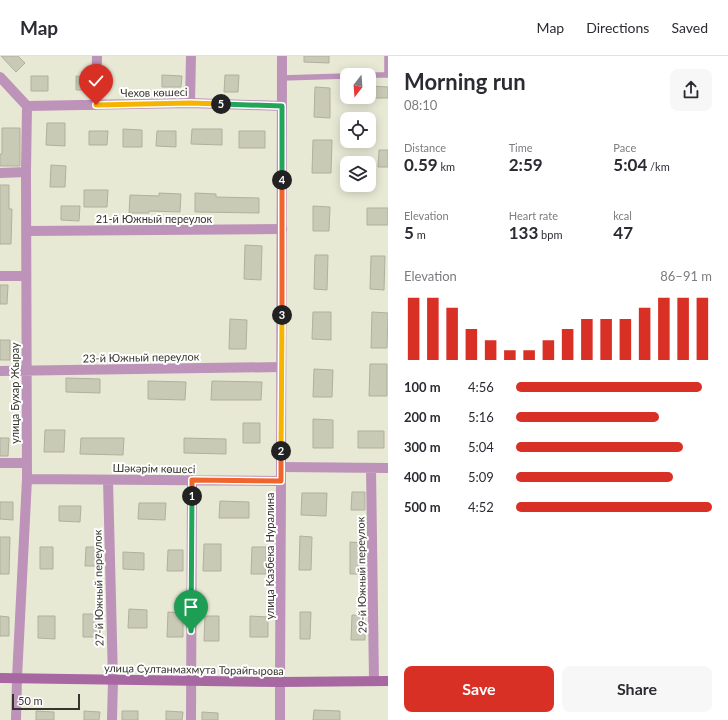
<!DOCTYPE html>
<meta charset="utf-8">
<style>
body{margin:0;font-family:Lato,sans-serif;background:#f7f7f7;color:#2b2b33;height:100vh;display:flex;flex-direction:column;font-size:15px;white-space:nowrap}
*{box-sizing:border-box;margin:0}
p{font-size:13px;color:#7c7c81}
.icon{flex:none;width:22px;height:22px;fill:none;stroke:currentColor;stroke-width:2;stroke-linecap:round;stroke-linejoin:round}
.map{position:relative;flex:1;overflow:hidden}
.sheet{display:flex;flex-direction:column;background:#fff;width:340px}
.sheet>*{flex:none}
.needle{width:26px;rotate:197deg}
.controls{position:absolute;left:340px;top:12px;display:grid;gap:8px}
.controls a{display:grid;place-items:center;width:36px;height:36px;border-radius:8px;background:#fff;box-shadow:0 2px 10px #0003;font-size:20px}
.scale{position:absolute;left:12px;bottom:10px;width:68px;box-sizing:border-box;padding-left:4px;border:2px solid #35352d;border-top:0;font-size:11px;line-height:14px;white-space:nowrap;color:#35352d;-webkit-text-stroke:3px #fff;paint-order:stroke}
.pin{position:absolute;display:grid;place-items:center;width:34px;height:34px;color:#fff;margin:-41px -17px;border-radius:50% 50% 50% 0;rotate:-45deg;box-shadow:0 0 4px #0007}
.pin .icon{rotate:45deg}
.km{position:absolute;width:20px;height:20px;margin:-10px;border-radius:50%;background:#222;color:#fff;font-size:11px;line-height:20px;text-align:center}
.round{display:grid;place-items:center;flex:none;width:42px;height:42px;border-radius:8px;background:#f7f7f7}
.overview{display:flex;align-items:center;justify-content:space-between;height:68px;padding:0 16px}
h1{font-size:22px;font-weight:700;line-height:30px}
.stats{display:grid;grid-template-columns:repeat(3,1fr);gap:6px;height:68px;padding:4px 16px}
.stats div{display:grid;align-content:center}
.stats b{font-size:17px;font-weight:700}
.stats small{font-size:11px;font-weight:400}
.stats p{font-size:11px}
.chart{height:112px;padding:8px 16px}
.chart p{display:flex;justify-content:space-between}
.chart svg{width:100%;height:72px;margin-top:4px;stroke:#d93025;stroke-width:6}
.primary-button{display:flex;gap:8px;margin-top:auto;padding:8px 16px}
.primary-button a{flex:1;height:46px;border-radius:8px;background:#d93025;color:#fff;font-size:16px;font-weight:700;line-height:46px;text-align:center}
.primary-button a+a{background:#f7f7f7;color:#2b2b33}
ul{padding:0 16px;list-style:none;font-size:13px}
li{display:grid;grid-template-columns:64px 48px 1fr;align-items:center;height:30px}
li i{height:10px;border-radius:5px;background:#d93025}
header{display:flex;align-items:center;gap:24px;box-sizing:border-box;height:56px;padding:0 20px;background:#fff;border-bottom:1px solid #e1e1e2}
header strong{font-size:19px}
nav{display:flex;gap:22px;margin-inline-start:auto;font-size:14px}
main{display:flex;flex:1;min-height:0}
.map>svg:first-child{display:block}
.building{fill:#c9cab6;stroke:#afb09d}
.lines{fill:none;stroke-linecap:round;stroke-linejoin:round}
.service{stroke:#bd93b9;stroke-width:5.5}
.minor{stroke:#bd93b9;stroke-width:10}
.tertiary{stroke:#bd93b9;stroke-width:10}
.secondary{stroke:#a768a2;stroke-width:10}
.split-1-casing{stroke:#fff;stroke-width:8}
.split-2-casing{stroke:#fff;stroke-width:8}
.split-3-casing{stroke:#fff;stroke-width:8}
.split-4-casing{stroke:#fff;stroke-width:8}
.split-5-casing{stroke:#fff;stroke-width:8}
.split-6-casing{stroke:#fff;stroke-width:8}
.split-1{stroke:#22a559;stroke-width:5}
.split-2{stroke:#f0652b;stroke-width:5}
.split-3{stroke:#f5b400;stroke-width:5}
.split-4{stroke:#f0652b;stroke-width:5}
.split-5{stroke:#22a559;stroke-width:5}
.split-6{stroke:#f5b400;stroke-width:5}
.labels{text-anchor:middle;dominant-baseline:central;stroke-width:4;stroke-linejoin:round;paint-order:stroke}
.street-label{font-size:11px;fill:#35352d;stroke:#fff}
</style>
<header>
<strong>Map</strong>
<nav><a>Map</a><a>Directions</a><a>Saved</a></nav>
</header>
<main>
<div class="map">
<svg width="388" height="664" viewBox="0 0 388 664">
<rect width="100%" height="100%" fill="#e8e9d5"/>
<path class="building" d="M 1,0 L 18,0 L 25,7 L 16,16 Z
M 304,0 L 329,0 L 329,7 L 304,6 Z
M 162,19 L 182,20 L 181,31 L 162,31 Z
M 225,19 L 239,19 L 238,36 L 224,36 Z
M 31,20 L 48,20 L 48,35 L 31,35 Z
M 76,20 L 90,21 L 90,34 L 76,34 Z
M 369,30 L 388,31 L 388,42 L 369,42 Z
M 315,31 L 330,32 L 330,62 L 314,61 Z
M 47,67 L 65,67 L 65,90 L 46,89 Z
M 2,72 L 20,72 L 20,110 L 0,110 L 0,98 L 2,98 Z
M 123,73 L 142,74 L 142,91 L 123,91 Z
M 192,73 L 222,73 L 222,89 L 191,88 Z
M 89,75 L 108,75 L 107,89 L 89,89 Z
M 157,75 L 176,75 L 176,91 L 156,90 Z
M 239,75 L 265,75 L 265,92 L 239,92 Z
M 313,84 L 332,84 L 331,117 L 312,117 Z
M 379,94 L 388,94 L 388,111 L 378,111 Z
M 51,109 L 66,110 L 65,131 L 50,131 Z
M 0,129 L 9,129 L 9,153 L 12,153 L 11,188 L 0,188 Z
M 84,134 L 108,134 L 107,151 L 84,151 Z
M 159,137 L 181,138 L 180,156 L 149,155 L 149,157 L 129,157 L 130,139 L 159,140 Z
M 195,137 L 216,138 L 216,141 L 259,142 L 259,157 L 195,156 Z
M 61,150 L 80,150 L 79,165 L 61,164 Z
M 313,150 L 330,151 L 329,175 L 313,175 Z
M 367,152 L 388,152 L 388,169 L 367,169 Z
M 245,189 L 262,190 L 261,224 L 244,223 Z
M 315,199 L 328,199 L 327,234 L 314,233 Z
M 371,200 L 385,200 L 384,234 L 370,233 Z
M 0,229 L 8,229 L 7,248 L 0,248 Z
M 313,256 L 331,256 L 331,284 L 312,283 Z
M 372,256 L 388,257 L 387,292 L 371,292 Z
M 230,263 L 247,264 L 246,293 L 229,293 Z
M 0,284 L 10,284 L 10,304 L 0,304 Z
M 370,308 L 387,308 L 387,340 L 369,340 Z
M 314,313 L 333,314 L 332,341 L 313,341 Z
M 66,322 L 100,323 L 100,337 L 66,336 Z
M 148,325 L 186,326 L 185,344 L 148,343 Z
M 212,325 L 262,326 L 261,344 L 211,344 Z
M 313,363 L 333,364 L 333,392 L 313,392 Z
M 243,367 L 260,367 L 260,387 L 243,387 Z
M 45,374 L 65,374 L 64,396 L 44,396 Z
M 358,375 L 384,375 L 384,392 L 358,392 Z
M 0,382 L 9,382 L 8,400 L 0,400 Z
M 81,382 L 124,382 L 123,399 L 80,398 Z
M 184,382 L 226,383 L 226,398 L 184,397 Z
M 352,436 L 365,436 L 365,454 L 351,454 Z
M 302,437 L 327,437 L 326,460 L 301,459 Z
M 220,445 L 249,446 L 249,462 L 219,462 Z
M 0,446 L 13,446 L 13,464 L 0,463 Z
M 139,447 L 166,447 L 165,464 L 138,463 Z
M 59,450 L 81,450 L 80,466 L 59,465 Z
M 300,480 L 312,481 L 311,514 L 299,514 Z
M 0,481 L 10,481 L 9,518 L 0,518 Z
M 350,486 L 364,487 L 363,518 L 350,518 Z
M 204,488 L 221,488 L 221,515 L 203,515 Z
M 40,491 L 53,491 L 53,513 L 40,513 Z
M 86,491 L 100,491 L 99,510 L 85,510 Z
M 252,491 L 266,491 L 266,518 L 251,518 Z
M 168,494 L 183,494 L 183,515 L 167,515 Z
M 123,496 L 144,497 L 144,514 L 123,513 Z
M 129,553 L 147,554 L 147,572 L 128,572 Z
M 168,556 L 183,557 L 183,581 L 167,581 Z
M 300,556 L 311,556 L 310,583 L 300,583 Z
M 83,558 L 100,558 L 99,581 L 83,581 Z
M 352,559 L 365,560 L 365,584 L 351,584 Z
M 0,560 L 9,561 L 9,580 L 0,580 Z
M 38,560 L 55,560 L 55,583 L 38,582 Z
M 205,560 L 219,560 L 219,585 L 204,585 Z
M 250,560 L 268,561 L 268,581 L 250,581 Z
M 314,654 L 340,655 L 340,664 L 313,664 Z
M 36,655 L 54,656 L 54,664 L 36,664 Z
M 84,655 L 100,656 L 99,664 L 84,664 Z
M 122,655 L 138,655 L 138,664 L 122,664 Z
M 166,655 L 183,656 L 182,664 L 166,664 Z
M 202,656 L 218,657 L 218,664 L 202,664 Z"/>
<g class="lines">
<path class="service" d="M 369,19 L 387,19 L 387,0
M 282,22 L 347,20"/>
<path class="minor" d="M 0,21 L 27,50 L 26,116 L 27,423 L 17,622 L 16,664
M 190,47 L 191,0
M 96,49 L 97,0
M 27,50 L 190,47 L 282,50
M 0,117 L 26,116
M 26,175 L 282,173
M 0,220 L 26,220
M 0,315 L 281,311
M 0,407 L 27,407
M 281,411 L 388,412
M 371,412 L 374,625
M 27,423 L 281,425
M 108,424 L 113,624 L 112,664
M 191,664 L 192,424
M 280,664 L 280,626"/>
<path class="tertiary" d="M 280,626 L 281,425 L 282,0"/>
<path class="secondary" d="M 0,622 L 280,626 L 388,625"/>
</g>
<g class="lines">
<g class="split-1-casing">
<path id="split-1" d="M 191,575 L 192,440"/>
</g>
<g class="split-2-casing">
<path id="split-2" d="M 192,440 L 192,424 L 281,425 L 281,395"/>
</g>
<g class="split-3-casing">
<path id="split-3" d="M 281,395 L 282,259"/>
</g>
<g class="split-4-casing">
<path id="split-4" d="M 282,259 L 282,124"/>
</g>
<g class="split-5-casing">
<path id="split-5" d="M 221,48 L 282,50 L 282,124"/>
</g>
<g class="split-6-casing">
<path id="split-6" d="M 96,49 L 190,47 L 221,48"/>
</g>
<use href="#split-1" class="split-1"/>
<use href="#split-2" class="split-2"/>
<use href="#split-3" class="split-3"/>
<use href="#split-4" class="split-4"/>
<use href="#split-5" class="split-5"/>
<use href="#split-6" class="split-6"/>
</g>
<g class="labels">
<g class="street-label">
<text transform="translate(154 36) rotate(-1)">Чехов көшесі</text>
<text x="154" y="162">21-й Южный переулок</text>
<text transform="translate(141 301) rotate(-1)">23-й Южный переулок</text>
<text transform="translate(14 337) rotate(-90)">улица Бухар Жырау</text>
<text transform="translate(154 412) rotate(1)">Шәкәрім көшесі</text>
<text transform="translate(269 500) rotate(-90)">улица Казбека Нуралина</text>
<text transform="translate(361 519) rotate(-91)">29-й Южный переулок</text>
<text transform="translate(98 532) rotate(-91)">27-й Южный переулок</text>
<text transform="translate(194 613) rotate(1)">улица Султанмахмута Торайгырова</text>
</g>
</g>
</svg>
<div class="controls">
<a><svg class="needle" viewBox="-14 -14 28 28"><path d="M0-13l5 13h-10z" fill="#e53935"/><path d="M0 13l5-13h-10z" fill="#7c7c81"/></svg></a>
<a><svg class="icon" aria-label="locate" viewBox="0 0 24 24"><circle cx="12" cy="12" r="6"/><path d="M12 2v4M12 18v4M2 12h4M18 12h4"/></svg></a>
<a><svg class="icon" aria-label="layers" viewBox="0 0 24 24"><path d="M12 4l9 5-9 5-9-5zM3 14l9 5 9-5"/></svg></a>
</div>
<div class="scale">50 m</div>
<div class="pin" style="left:191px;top:575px;background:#1e9e55"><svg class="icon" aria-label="arrive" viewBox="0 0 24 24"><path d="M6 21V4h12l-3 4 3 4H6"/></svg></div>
<div class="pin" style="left:96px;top:49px;background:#d93025"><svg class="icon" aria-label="check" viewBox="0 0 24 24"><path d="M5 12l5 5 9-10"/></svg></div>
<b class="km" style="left:192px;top:440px">1</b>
<b class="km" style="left:281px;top:395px">2</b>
<b class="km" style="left:282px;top:259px">3</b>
<b class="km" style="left:282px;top:124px">4</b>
<b class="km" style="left:221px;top:48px">5</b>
</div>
<section class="sheet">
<div class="overview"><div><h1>Morning run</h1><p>08:10</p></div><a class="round"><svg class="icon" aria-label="share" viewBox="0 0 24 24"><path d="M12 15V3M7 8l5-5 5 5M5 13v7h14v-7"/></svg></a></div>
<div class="stats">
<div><p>Distance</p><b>0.59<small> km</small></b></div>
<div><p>Time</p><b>2:59</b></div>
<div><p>Pace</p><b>5:04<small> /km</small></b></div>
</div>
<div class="stats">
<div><p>Elevation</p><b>5<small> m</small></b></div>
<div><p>Heart rate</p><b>133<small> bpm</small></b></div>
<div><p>kcal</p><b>47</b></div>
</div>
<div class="chart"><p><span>Elevation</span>86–91 m</p>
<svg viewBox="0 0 160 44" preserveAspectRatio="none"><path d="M5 44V6M15 44V6M25 44V12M35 44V25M45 44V32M55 44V38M65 44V38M75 44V32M85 44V25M95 44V19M105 44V19M115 44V19M125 44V12M135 44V6M145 44V6M155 44V6"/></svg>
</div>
<ul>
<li><b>100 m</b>4:56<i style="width:95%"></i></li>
<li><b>200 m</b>5:16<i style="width:73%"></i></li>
<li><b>300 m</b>5:04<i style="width:85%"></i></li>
<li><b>400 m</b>5:09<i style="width:80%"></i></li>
<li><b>500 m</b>4:52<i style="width:100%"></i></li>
</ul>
<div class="primary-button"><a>Save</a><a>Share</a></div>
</section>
</main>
